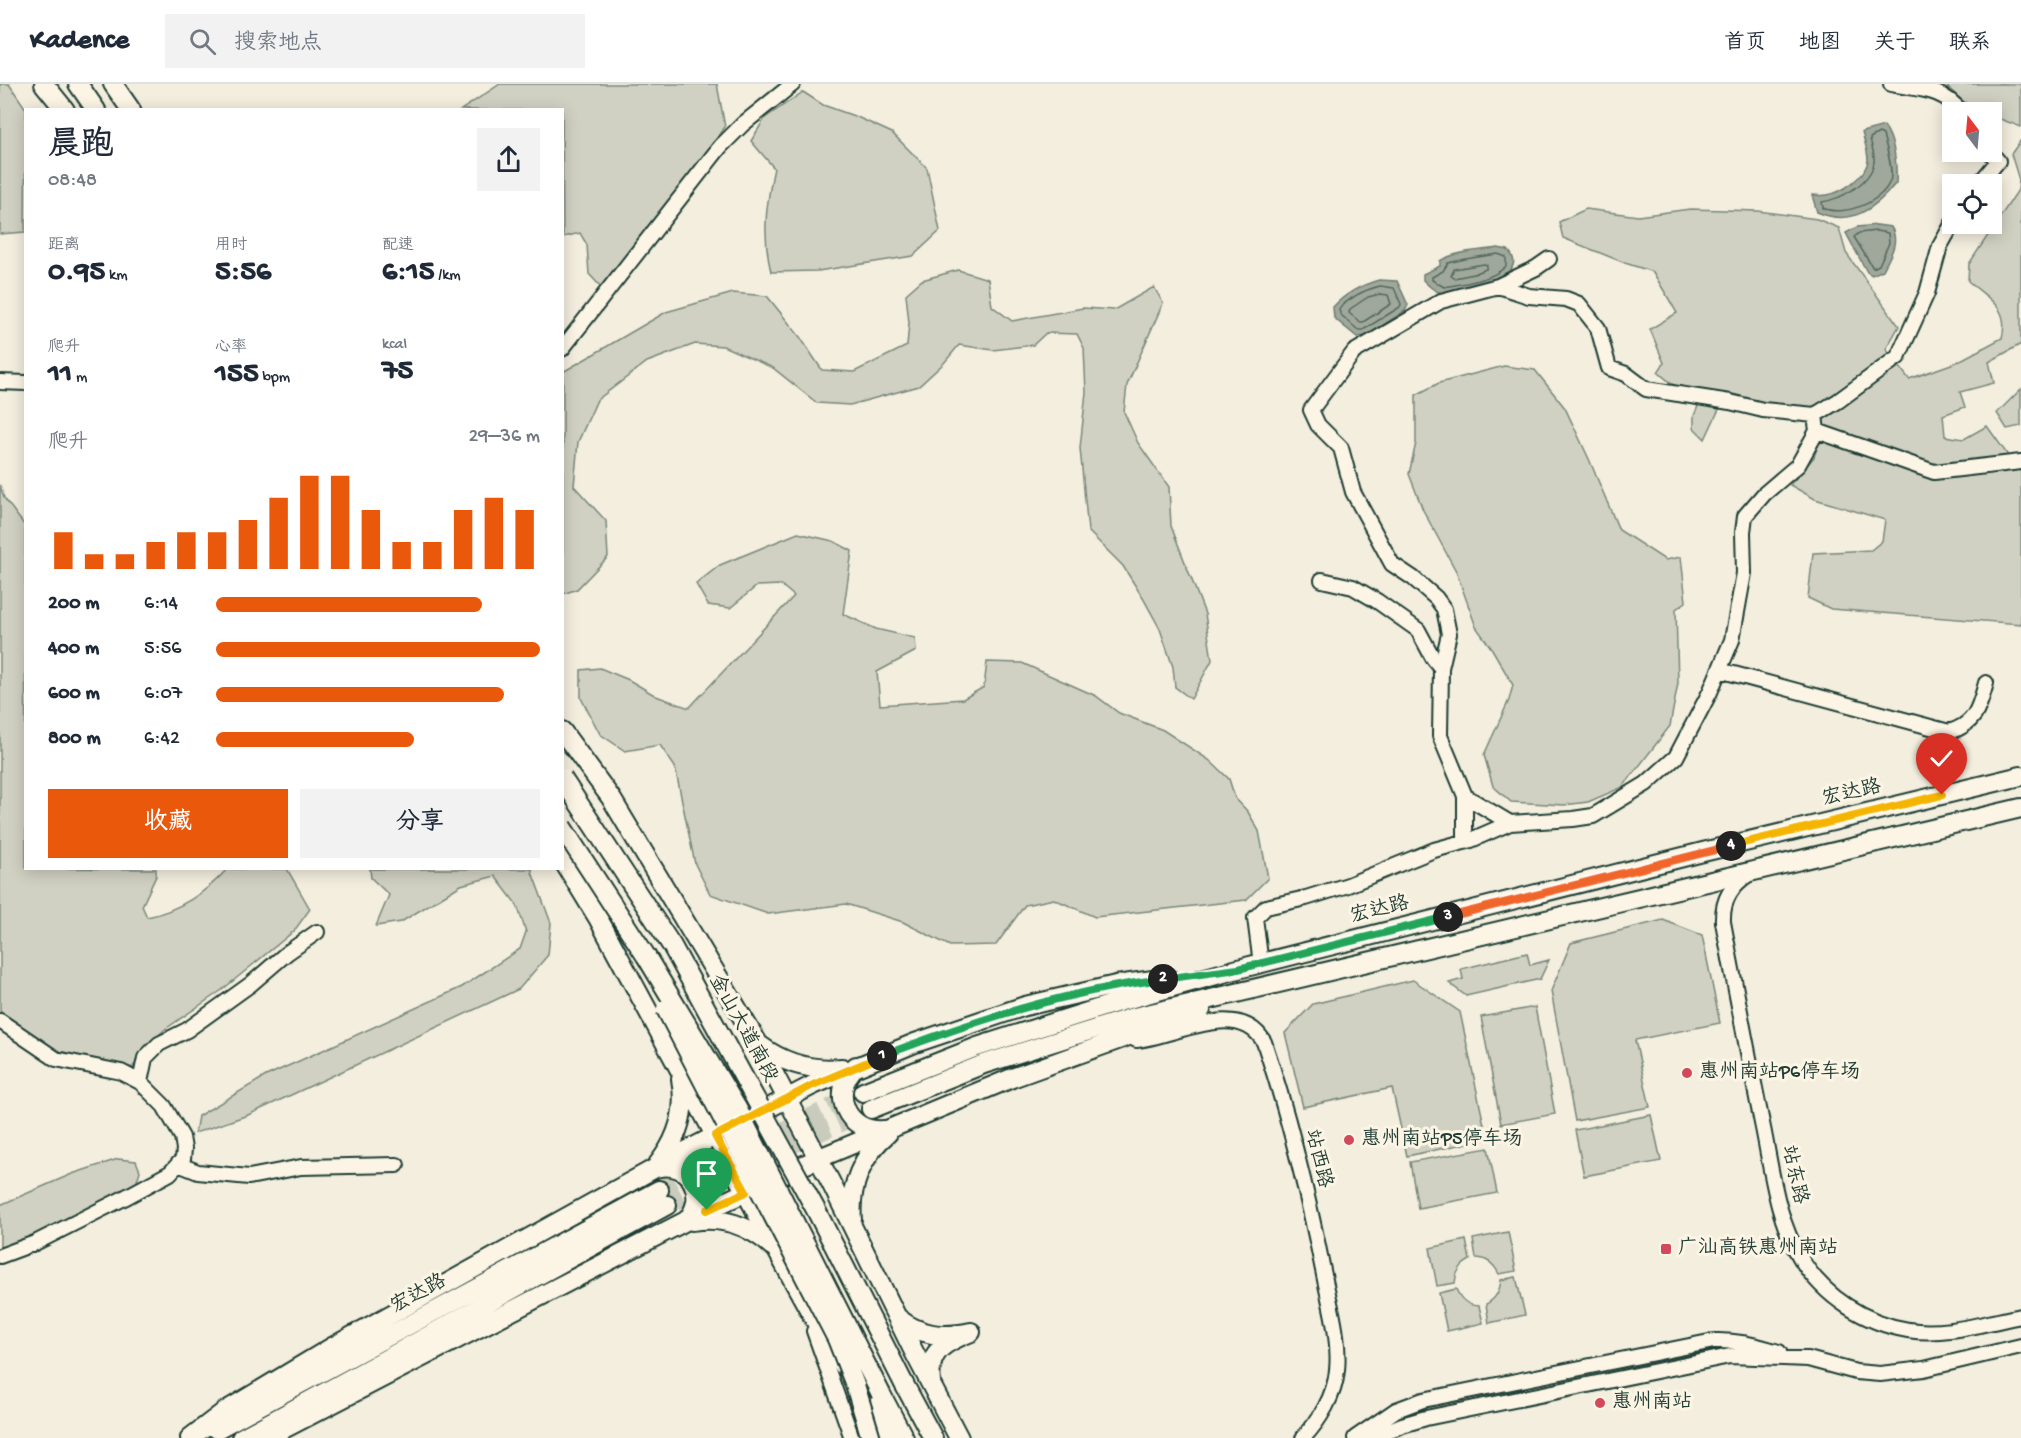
<!DOCTYPE html>
<html lang="zh">
<meta charset="utf-8">
<style>
body{margin:0;font-family:"Gochi Hand","LXGW WenKai TC",sans-serif;background:#f2f2f3;color:#1f2937;height:100vh;display:flex;flex-direction:column;font-size:22px;white-space:nowrap}
*{box-sizing:border-box;margin:0}
p{font-size:20px;color:#747a83}
.icon{flex:none;width:33px;height:33px;fill:none;stroke:currentColor;stroke-width:2;stroke-linecap:round;stroke-linejoin:round}
.map{position:relative;flex:1;overflow:hidden}
.panel{position:absolute;left:24px;top:24px;width:540px;height:762px;display:flex;flex-direction:column;background:#fff;border-radius:0px;box-shadow:0 3px 15px #0003}
.panel>*{flex:none}
.needle{width:39px;rotate:344deg}
.buttons{position:absolute;left:1942px;top:18px;display:grid;gap:12px}
.buttons a{display:grid;place-items:center;width:60px;height:60px;border-radius:0px;background:#fff;box-shadow:0 3px 15px #0003;font-size:30px}
.pin{position:absolute;display:grid;place-items:center;width:51px;height:51px;color:#fff;margin:-62px -26px;border-radius:50% 50% 50% 0;rotate:-45deg;box-shadow:0 0 6px #0007}
.pin .icon{rotate:45deg}
.km{position:absolute;width:30px;height:30px;margin:-15px;border-radius:50%;background:#222;color:#fff;font-size:16px;line-height:30px;text-align:center}
.round{display:grid;place-items:center;flex:none;width:63px;height:63px;border-radius:0px;background:#f2f2f3}
.overview{display:flex;align-items:center;justify-content:space-between;height:102px;padding:0 24px}
h1{font-size:33px;font-weight:700;line-height:45px}
.stats{display:grid;grid-template-columns:repeat(3,1fr);gap:9px;height:102px;padding:6px 24px}
.stats div{display:grid;align-content:center}
.stats b{font-size:30px;font-weight:700}
.stats small{font-size:16px;font-weight:400}
.stats p{font-size:16px}
.chart{height:168px;padding:12px 24px}
.chart p{display:flex;justify-content:space-between}
.chart svg{width:100%;height:108px;margin-top:6px;stroke:#ea580c;stroke-width:6}
.cta{display:flex;gap:12px;margin-top:auto;padding:12px 24px}
.cta a{flex:1;height:69px;border-radius:0px;background:#ea580c;color:#fff;font-size:24px;font-weight:700;line-height:69px;text-align:center}
.cta a+a{background:#f2f2f3;color:#1f2937}
ul{padding:0 24px;list-style:none;font-size:20px}
li{display:grid;grid-template-columns:96px 72px 1fr;align-items:center;height:45px}
li i{height:15px;border-radius:8px;background:#ea580c}
header{display:flex;align-items:center;gap:36px;box-sizing:border-box;height:84px;padding:0 30px;background:#fff;border-bottom:2px solid #e0e1e3}
header strong{font-size:28px}
nav{display:flex;gap:33px;margin-inline-start:auto;font-size:21px}
.search{width:420px;height:54px;background:#f2f2f3;display:flex;align-items:center;gap:15px;box-sizing:border-box;padding:0 21px;border-radius:0px;color:#747a83;font-size:22px}
.map>svg:first-child{display:block}
.green{fill:#d0d1c2;stroke:#78877b;stroke-width:1.5}
.water{fill:#a0a89b;stroke:#6c7d72;stroke-width:1.5}
.lines{fill:none;stroke-linecap:round;stroke-linejoin:round}
.shore{stroke:#53685d;stroke-width:1.5}
.major-tunnel{stroke:#c9cbbc;stroke-width:18;stroke-dasharray:18 9;stroke-linecap:butt}
.minor-casing{stroke:#1f3d34;stroke-width:18}
.major-casing{stroke:#1f3d34;stroke-width:22}
.minor{stroke:#fcf5e5;stroke-width:14}
.major{stroke:#fcf5e5;stroke-width:18}
.major-bridge-casing{stroke:#1f3d34;stroke-width:22;stroke-linecap:butt}
.major-bridge{stroke:#fcf5e5;stroke-width:18}
.split-1-casing{stroke:#fff;stroke-width:12}
.split-2-casing{stroke:#fff;stroke-width:12}
.split-3-casing{stroke:#fff;stroke-width:12}
.split-4-casing{stroke:#fff;stroke-width:12}
.split-5-casing{stroke:#fff;stroke-width:12}
.split-1{stroke:#f5b400;stroke-width:8}
.split-2{stroke:#22a559;stroke-width:8}
.split-3{stroke:#22a559;stroke-width:8}
.split-4{stroke:#f0652b;stroke-width:8}
.split-5{stroke:#f5b400;stroke-width:8}
.poi-dot{fill:#d1495b;stroke:#fcf5e5;stroke-width:2}
.labels{text-anchor:middle;dominant-baseline:central;stroke-width:6;stroke-linejoin:round;paint-order:stroke}
.street-label{font-size:20px;fill:#1f3d34;stroke:#fcf5e5}
.poi-label{font-size:20px;fill:#1f3d34;stroke:#fcf5e5;text-anchor:start}
</style>
<header>
<strong>Kadence</strong>
<div class="search"><svg class="icon" aria-label="search" viewBox="0 0 24 24"><circle cx="10" cy="10" r="6"/><path d="M15 15l6 6"/></svg>搜索地点</div>
<nav><a>首页</a><a>地图</a><a>关于</a><a>联系</a></nav>
</header>
<div class="map">
<svg width="2021" height="1354" viewBox="0 0 2021 1354">
<rect width="100%" height="100%" fill="#f3eede"/>
<filter id="ink" filterUnits="userSpaceOnUse"><feTurbulence type="fractalNoise" baseFrequency=".0167" numOctaves="2"/><feDisplacementMap in="SourceGraphic" scale="12" xChannelSelector="R" yChannelSelector="G"/><feConvolveMatrix kernelMatrix="1 2 1 2 8 2 1 2 1" color-interpolation-filters="sRGB"/></filter>
<g filter="url(#ink)">
<path class="green" d="M 0,0 L 9,0 L 26,25 L 25,148 L 0,150 Z
M 500,0 L 717,0 L 725,43 L 608,201 L 602,204 L 589,190 L 587,161 L 580,149 L 563,153 L 562,26 L 461,26 Z
M 1944,0 L 2021,0 L 2021,43 L 1992,32 L 1992,28 C 1971,28 1959,13 1944,0 Z
M 803,8 L 823,21 L 857,33 L 892,49 L 927,84 L 940,147 L 913,172 L 818,187 L 771,188 C 762,150 766,122 774,84 L 751,57 L 765,34 Z
M 2021,56 L 2021,260 L 1989,278 L 1994,299 L 1960,308 L 1965,323 L 1943,331 L 1945,352 L 1964,355 L 1987,342 L 2009,373 L 2021,371 L 2021,540 L 1831,525 L 1808,514 L 1813,469 L 1871,466 L 1882,457 L 1885,436 L 1815,415 L 1790,401 L 1814,373 L 1824,343 L 1807,325 L 1721,321 L 1705,355 L 1694,344 L 1694,332 L 1702,312 L 1672,300 L 1658,288 L 1664,279 L 1650,245 L 1677,229 L 1653,188 L 1625,179 L 1563,154 L 1559,138 L 1586,125 L 1638,132 L 1690,125 L 1758,127 L 1817,135 L 1839,144 L 1846,169 L 1899,242 L 1886,265 L 1909,295 L 1957,278 L 2002,254 C 2010,223 1989,216 1968,197 L 1969,180 L 2018,106 L 2019,96 L 2011,70 Z
M 958,186 L 988,195 L 992,222 L 1012,237 L 1083,224 L 1114,226 L 1154,203 L 1163,219 L 1127,301 L 1124,328 L 1138,359 L 1169,403 L 1171,442 L 1205,530 L 1212,576 L 1191,615 L 1175,603 L 1173,583 L 1160,545 L 1143,514 L 1123,482 L 1088,447 L 1080,364 L 1086,308 L 1084,264 L 1077,250 L 1046,249 L 1033,261 L 993,266 L 959,261 L 944,279 L 919,302 L 850,321 L 817,319 L 773,284 L 723,262 L 695,260 L 647,278 L 597,316 L 578,358 L 574,402 L 606,437 L 608,473 L 577,505 L 563,510 L 563,288 L 666,228 L 733,209 L 767,212 L 800,253 L 822,286 L 854,288 L 907,262 L 909,239 L 906,210 L 922,196 Z
M 1504,282 L 1535,286 L 1565,324 L 1589,375 L 1619,446 L 1665,476 L 1681,473 L 1686,518 L 1676,525 L 1678,599 L 1670,642 L 1623,703 L 1588,718 L 1564,721 L 1511,718 L 1493,702 L 1484,671 L 1509,616 L 1513,601 L 1492,565 L 1476,543 L 1456,487 L 1423,426 L 1409,390 L 1416,359 L 1416,311 L 1439,299 Z
M 2021,305 L 2021,342 L 2007,345 L 1997,329 Z
M 0,401 L 4,414 L 25,442 L 26,784 L 156,785 L 156,792 L 142,822 L 147,833 C 178,827 207,808 227,785 L 287,785 L 310,825 L 294,847 L 222,906 L 164,946 L 145,965 L 133,983 L 122,984 L 114,979 L 74,972 L 48,963 L 0,927 Z
M 798,449 L 833,457 L 852,467 L 843,530 L 876,545 L 915,554 L 916,567 L 877,588 L 880,621 L 963,615 L 984,603 L 987,578 L 1022,579 L 1096,612 L 1119,629 L 1163,646 L 1209,676 L 1229,695 L 1235,714 L 1248,728 L 1259,747 L 1268,794 L 1246,816 L 1095,833 L 1054,815 L 1025,821 L 996,861 L 950,862 L 903,838 L 846,820 L 768,830 L 710,810 L 695,780 L 675,683 L 660,661 L 625,667 L 600,650 L 581,614 L 581,586 L 600,584 L 629,596 L 656,612 L 689,624 L 794,512 L 781,501 L 757,502 L 730,524 L 708,521 L 696,500 L 720,481 Z
M 370,785 L 532,785 L 532,788 L 551,839 L 548,871 L 519,905 L 248,1031 L 195,1049 L 198,1032 L 266,992 L 462,903 L 520,865 L 526,848 L 517,821 L 495,792 L 461,801 L 401,838 L 376,842 L 389,811 L 371,794 Z
M 1663,836 L 1702,851 L 1720,939 L 1635,956 L 1650,1023 L 1575,1037 L 1551,907 L 1571,859 Z
M 1527,869 L 1530,881 L 1549,876 L 1540,895 L 1466,912 L 1449,899 L 1463,895 L 1461,885 Z
M 1413,896 L 1460,928 L 1487,1055 L 1407,1072 L 1392,1004 L 1303,1023 L 1285,949 L 1313,920 Z
M 1535,923 L 1555,1030 L 1501,1040 L 1481,933 Z
M 1651,1031 L 1661,1077 L 1584,1092 L 1575,1046 Z
M 1488,1064 L 1497,1109 L 1418,1124 L 1410,1078 Z
M 118,1075 L 136,1077 L 140,1087 L 136,1100 L 53,1148 L 0,1166 L 0,1121 L 72,1090 Z
M 1508,1148 L 1516,1187 L 1499,1190 C 1494,1180 1487,1174 1476,1174 L 1473,1155 Z
M 1466,1156 L 1470,1176 C 1460,1181 1456,1188 1455,1199 L 1437,1202 L 1430,1164 Z
M 1516,1193 L 1525,1231 L 1489,1239 L 1486,1220 C 1496,1215 1500,1207 1501,1196 Z
M 1456,1205 C 1460,1215 1468,1222 1479,1222 L 1483,1239 L 1447,1247 L 1439,1209 Z"/>
<path class="water" d="M 1884,42 C 1895,56 1897,82 1896,99 C 1875,125 1851,143 1817,128 L 1812,111 C 1817,111 1822,112 1827,111 C 1841,109 1867,92 1868,76 C 1868,67 1864,56 1862,48 Z
M 1877,141 L 1891,143 C 1900,158 1890,172 1883,186 L 1872,191 L 1867,188 L 1846,149 L 1857,143 Z
M 1498,164 L 1508,166 C 1531,191 1477,203 1461,206 C 1456,207 1447,210 1442,209 C 1434,208 1428,201 1423,196 L 1423,190 L 1440,182 L 1440,177 C 1456,167 1479,167 1498,164 Z
M 1379,196 L 1397,197 L 1408,221 L 1405,227 L 1366,252 L 1357,253 L 1334,234 L 1333,223 C 1346,209 1361,201 1379,196 Z"/>
<g class="lines">
<path class="shore" d="M 1879,49 L 1883,51 C 1886,62 1894,86 1890,97 C 1882,119 1843,133 1823,124 L 1822,118 C 1841,115 1871,99 1874,78 C 1875,70 1871,61 1870,54 Z
M 1876,147 L 1888,149 L 1889,159 L 1879,181 L 1873,184 L 1854,153 L 1859,149 Z
M 1498,170 L 1506,173 L 1506,182 C 1494,196 1461,200 1444,203 L 1432,196 L 1432,193 L 1443,187 L 1448,179 L 1465,175 Z
M 1484,180 L 1487,181 L 1486,185 L 1474,190 L 1454,194 L 1451,192 L 1454,185 Z
M 1380,202 L 1394,204 L 1401,220 L 1400,223 L 1363,246 L 1358,246 L 1340,230 L 1339,225 C 1350,213 1364,206 1380,202 Z
M 1380,210 L 1388,211 L 1391,220 L 1363,238 L 1360,238 L 1349,229 L 1350,225 L 1368,213 Z"/>
<path class="major-tunnel" d="M 659,1106 L 863,1008
M 667,1121 L 749,1080 L 871,1025"/>
<g class="minor-casing">
<path id="minor" d="M 1891,0 C 1919,6 1941,3 1961,28
M 1979,100 L 1998,77 L 1990,68
M 1498,202 L 1536,184 L 1549,175
M 562,265 L 720,63 L 743,40 L 793,0
M 0,298 L 26,299
M 1817,347 L 1934,388 L 2021,378
M 1322,496 L 1353,503 L 1377,517 L 1418,546 L 1433,574 L 1441,584 L 1440,652 L 1465,712 L 1465,758
M 1441,584 L 1449,550 L 1444,525 L 1436,514 L 1413,494 L 1392,480 L 1353,408 L 1341,364 L 1318,341 L 1311,326 L 1354,268 L 1441,217 L 1498,202 L 1529,212 L 1566,215 L 1579,220 L 1598,244 L 1609,284 L 1626,290 L 1646,305 L 1730,318 L 1763,326 L 1815,331 L 1838,317 L 1898,273 L 1927,209 L 1940,162 L 1953,139
M 1719,586 L 1949,648 C 1976,640 1979,624 1986,599
M 1465,712 L 1510,739
M 1749,790 C 1731,801 1722,817 1723,838 C 1736,907 1749,976 1763,1044 C 1772,1088 1777,1137 1801,1175 C 1824,1213 1865,1239 1908,1246 C 1945,1252 1985,1239 2021,1232
M 1261,880 L 1255,834 L 1266,823 L 1306,814 L 1348,801 L 1434,766 L 1471,756 L 1510,739 L 1573,735 L 1593,732 L 1646,700 L 1676,673 L 1710,608 L 1732,556 L 1744,489 L 1743,448 L 1745,432 L 1764,410 L 1798,381 L 1817,347 L 1815,331
M 0,937 L 56,975 L 121,988 L 140,998 L 164,1022 L 182,1053 L 184,1065 L 183,1075 L 170,1089 L 124,1114 L 35,1159 L 0,1172
M 1136,956 C 1174,953 1239,914 1264,958 C 1290,1035 1309,1116 1325,1196 C 1331,1224 1340,1257 1337,1286 C 1335,1311 1320,1336 1303,1354
M 140,998 L 145,974 L 159,960 L 187,946 L 251,900 L 287,869 L 317,848
M 178,1080 L 198,1088 L 249,1093 L 301,1083 L 397,1081
M 814,1247 L 852,1354
M 1355,1354 L 1396,1326 L 1423,1316 L 1714,1257 C 1737,1256 1757,1262 1779,1268
M 1371,1354 L 1402,1341 L 1426,1334 L 1730,1272 L 1808,1275 L 1856,1288 L 1880,1290 L 1924,1285 L 2021,1262"/>
</g>
<g class="major-casing">
<path id="major" d="M 44,0 L 65,26
M 78,0 L 96,26
M 113,0 L 131,26
M 562,647 L 611,714 L 759,961 L 831,1099 L 913,1266 L 959,1354
M 562,775 L 598,834 L 794,1198 L 827,1258 L 844,1282
M 761,962 C 785,980 812,987 842,984
M 856,982 C 829,1008 846,1049 884,1046
M 863,1008 L 977,963 L 1125,916 L 1238,885 L 1703,768 L 2021,692
M 871,1025 L 984,980 L 1130,934 L 2021,724
M 658,1080 C 678,1055 687,1027 681,995
M 656,1084 C 689,1074 710,1113 686,1137
M 852,1136 C 849,1103 862,1071 888,1049
M 692,1137 C 722,1132 750,1142 772,1162
M 898,1234 C 920,1252 943,1254 971,1248 C 945,1258 927,1267 931,1298
M 904,1300 L 933,1354
M 863,1309 L 884,1354
M 881,1310 L 904,1354
M 217,1345 L 659,1106
M 190,1354 L 224,1328 L 334,1262 L 686,1067 L 813,1001 L 915,959 L 1025,922 L 1116,901 L 1168,894
M 241,1354 L 667,1121
M 266,1354 L 707,1126 L 817,1075 L 1012,994 L 1201,926"/>
</g>
<use href="#minor" class="minor"/>
<use href="#major" class="major"/>
<g class="major-bridge-casing">
<path id="major-bridge" d="M 562,694 L 672,862 L 816,1126 L 904,1300
M 562,743 L 646,872 L 737,1024 L 881,1310
M 666,925 L 837,1255 L 855,1301 L 871,1354"/>
</g>
<use href="#major-bridge" class="major-bridge"/>
</g>
</g>
<g class="lines" filter="url(#ink)">
<g class="split-1-casing">
<path id="split-1" d="M 707,1126 L 746,1108 L 715,1052 L 813,1001 L 882,972"/>
</g>
<g class="split-2-casing">
<path id="split-2" d="M 882,972 C 973,937 1066,907 1163,895"/>
</g>
<g class="split-3-casing">
<path id="split-3" d="M 1163,895 L 1238,885 L 1448,833"/>
</g>
<g class="split-4-casing">
<path id="split-4" d="M 1448,833 L 1731,762"/>
</g>
<g class="split-5-casing">
<path id="split-5" d="M 1731,762 L 1942,711"/>
</g>
<use href="#split-1" class="split-1"/>
<use href="#split-2" class="split-2"/>
<use href="#split-3" class="split-3"/>
<use href="#split-4" class="split-4"/>
<use href="#split-5" class="split-5"/>
</g>
<g class="poi-dot">
<circle cx="1687" cy="989" r="6"/>
<circle cx="1349" cy="1056" r="6"/>
<rect x="1660" y="1159" width="12" height="12" rx="3"/>
<circle cx="1600" cy="1319" r="6"/>
</g>
<g class="labels">
<g class="street-label">
<text transform="translate(1852 710) rotate(-13)">宏达路</text>
<text transform="translate(1380 827) rotate(-14)">宏达路</text>
<text transform="translate(742 945) rotate(61)">金山大道南段</text>
<text transform="translate(1317 1075) rotate(76)">站西路</text>
<text transform="translate(1793 1091) rotate(77)">站东路</text>
<text transform="translate(419 1211) rotate(-29)">宏达路</text>
</g>
<g class="poi-label">
<text x="1699" y="989">惠州南站P6停车场</text>
<text x="1361" y="1056">惠州南站P5停车场</text>
<text x="1678" y="1165">广汕高铁惠州南站</text>
<text x="1612" y="1319">惠州南站</text>
</g>
</g>
</svg>
<div class="buttons">
<a><svg class="needle" viewBox="-14 -14 28 28"><path d="M0-13l5 13h-10z" fill="#e53935"/><path d="M0 13l5-13h-10z" fill="#747a83"/></svg></a>
<a><svg class="icon" aria-label="locate" viewBox="0 0 24 24"><circle cx="12" cy="12" r="6"/><path d="M12 2v4M12 18v4M2 12h4M18 12h4"/></svg></a>
</div>
<div class="pin" style="left:707px;top:1126px;background:#1e9e55"><svg class="icon" aria-label="arrive" viewBox="0 0 24 24"><path d="M6 21V4h12l-3 4 3 4H6"/></svg></div>
<div class="pin" style="left:1942px;top:711px;background:#d93025"><svg class="icon" aria-label="check" viewBox="0 0 24 24"><path d="M5 12l5 5 9-10"/></svg></div>
<b class="km" style="left:882px;top:972px">1</b>
<b class="km" style="left:1163px;top:895px">2</b>
<b class="km" style="left:1448px;top:833px">3</b>
<b class="km" style="left:1731px;top:762px">4</b>
<section class="panel">
<div class="overview"><div><h1>晨跑</h1><p>08:48</p></div><a class="round"><svg class="icon" aria-label="share" viewBox="0 0 24 24"><path d="M12 15V3M7 8l5-5 5 5M5 13v7h14v-7"/></svg></a></div>
<div class="stats">
<div><p>距离</p><b>0.95<small> km</small></b></div>
<div><p>用时</p><b>5:56</b></div>
<div><p>配速</p><b>6:15<small> /km</small></b></div>
</div>
<div class="stats">
<div><p>爬升</p><b>11<small> m</small></b></div>
<div><p>心率</p><b>155<small> bpm</small></b></div>
<div><p>kcal</p><b>75</b></div>
</div>
<div class="chart"><p><span>爬升</span>29–36 m</p>
<svg viewBox="0 0 160 44" preserveAspectRatio="none"><path d="M5 44V29M15 44V38M25 44V38M35 44V33M45 44V29M55 44V29M65 44V24M75 44V15M85 44V6M95 44V6M105 44V20M115 44V33M125 44V33M135 44V20M145 44V15M155 44V20"/></svg>
</div>
<ul>
<li><b>200 m</b>6:14<i style="width:82%"></i></li>
<li><b>400 m</b>5:56<i style="width:100%"></i></li>
<li><b>600 m</b>6:07<i style="width:89%"></i></li>
<li><b>800 m</b>6:42<i style="width:61%"></i></li>
</ul>
<div class="cta"><a>收藏</a><a>分享</a></div>
</section>
</div>
